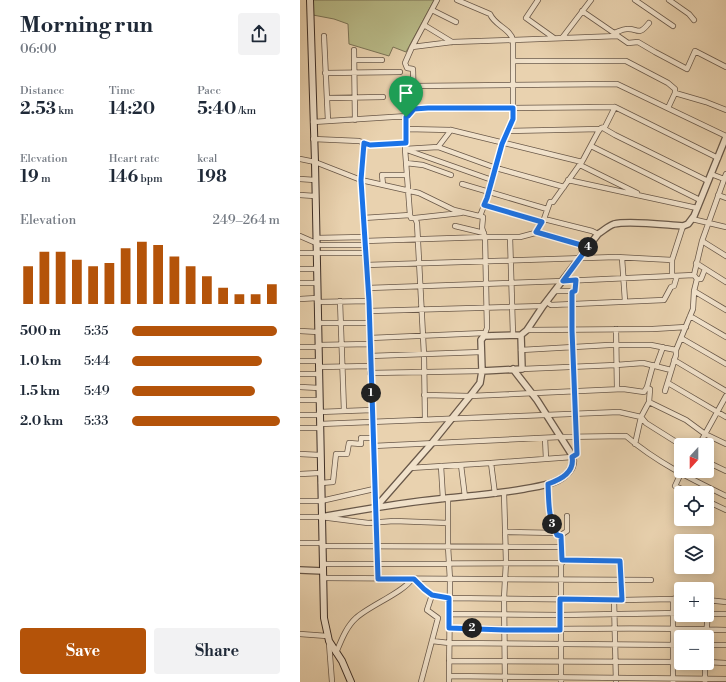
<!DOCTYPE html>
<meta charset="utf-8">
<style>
body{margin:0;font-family:"Libre Bodoni",serif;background:#f2f2f3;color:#1f2937;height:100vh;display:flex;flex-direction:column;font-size:15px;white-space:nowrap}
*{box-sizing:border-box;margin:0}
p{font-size:13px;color:#747a83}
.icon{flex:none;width:22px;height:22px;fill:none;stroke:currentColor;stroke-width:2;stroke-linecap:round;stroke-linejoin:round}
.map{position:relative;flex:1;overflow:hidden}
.side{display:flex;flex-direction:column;background:#fff;width:300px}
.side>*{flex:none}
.needle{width:26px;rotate:201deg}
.tools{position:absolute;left:374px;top:438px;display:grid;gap:8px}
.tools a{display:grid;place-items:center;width:40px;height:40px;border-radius:4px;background:#fff;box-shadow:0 2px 10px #0003;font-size:20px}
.pin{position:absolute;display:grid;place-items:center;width:34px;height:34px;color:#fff;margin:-41px -17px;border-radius:50% 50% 50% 0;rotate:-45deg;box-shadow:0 0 4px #0007}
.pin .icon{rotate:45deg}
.km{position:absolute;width:20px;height:20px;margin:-10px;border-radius:50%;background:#222;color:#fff;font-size:11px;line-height:20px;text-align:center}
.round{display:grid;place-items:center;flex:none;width:42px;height:42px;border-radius:4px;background:#f2f2f3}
.summary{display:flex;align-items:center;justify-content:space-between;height:68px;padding:0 20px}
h1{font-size:22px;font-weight:700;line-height:30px}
.figures{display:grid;grid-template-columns:repeat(3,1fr);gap:6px;height:68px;padding:4px 20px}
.figures div{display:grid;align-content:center}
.figures b{font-size:17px;font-weight:700}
.figures small{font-size:11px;font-weight:400}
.figures p{font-size:11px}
.chart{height:112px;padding:8px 20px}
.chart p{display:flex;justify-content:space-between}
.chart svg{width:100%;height:72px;margin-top:4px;stroke:#b45309;stroke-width:6}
.primary-button{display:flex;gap:8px;margin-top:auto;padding:8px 20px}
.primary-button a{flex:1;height:46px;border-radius:4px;background:#b45309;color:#fff;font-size:16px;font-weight:700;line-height:46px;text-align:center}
.primary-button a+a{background:#f2f2f3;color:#1f2937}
ul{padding:0 20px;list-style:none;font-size:13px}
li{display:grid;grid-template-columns:64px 48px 1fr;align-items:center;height:30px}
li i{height:10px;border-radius:5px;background:#b45309}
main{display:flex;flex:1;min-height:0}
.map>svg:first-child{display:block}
.green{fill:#b9bb89;stroke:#7c7558}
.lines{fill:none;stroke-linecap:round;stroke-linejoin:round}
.minor-casing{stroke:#695849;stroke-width:6}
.tertiary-casing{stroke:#695849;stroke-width:8}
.secondary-casing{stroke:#3e2f27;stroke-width:8}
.minor{stroke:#f1e2cb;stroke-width:4.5}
.tertiary{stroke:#f1e2cb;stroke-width:5.5}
.secondary{stroke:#f1e2cb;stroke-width:6}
.route-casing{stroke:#fff;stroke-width:8}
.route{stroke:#1a73e8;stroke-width:5}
</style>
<main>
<section class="side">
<div class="summary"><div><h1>Morning run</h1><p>06:00</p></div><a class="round"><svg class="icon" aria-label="share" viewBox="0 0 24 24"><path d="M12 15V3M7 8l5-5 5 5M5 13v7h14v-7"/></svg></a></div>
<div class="figures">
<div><p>Distance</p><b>2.53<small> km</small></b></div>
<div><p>Time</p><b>14:20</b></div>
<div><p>Pace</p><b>5:40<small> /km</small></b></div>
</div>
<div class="figures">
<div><p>Elevation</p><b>19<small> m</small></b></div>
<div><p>Heart rate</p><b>146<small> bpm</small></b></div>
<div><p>kcal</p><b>198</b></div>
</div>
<div class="chart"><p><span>Elevation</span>249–264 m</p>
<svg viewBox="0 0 160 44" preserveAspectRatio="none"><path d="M5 44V21M15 44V12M25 44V12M35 44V17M45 44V21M55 44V19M65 44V10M75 44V6M85 44V8M95 44V15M105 44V21M115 44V27M125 44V34M135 44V38M145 44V38M155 44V32"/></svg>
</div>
<ul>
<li><b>500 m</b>5:35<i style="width:98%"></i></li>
<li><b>1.0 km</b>5:44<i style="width:88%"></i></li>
<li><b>1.5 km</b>5:49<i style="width:83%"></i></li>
<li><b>2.0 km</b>5:33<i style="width:100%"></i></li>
</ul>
<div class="primary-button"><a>Save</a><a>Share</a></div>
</section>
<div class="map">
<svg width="426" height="682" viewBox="0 0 426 682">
<rect width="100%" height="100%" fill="#e9d2af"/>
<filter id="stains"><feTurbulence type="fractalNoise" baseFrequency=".005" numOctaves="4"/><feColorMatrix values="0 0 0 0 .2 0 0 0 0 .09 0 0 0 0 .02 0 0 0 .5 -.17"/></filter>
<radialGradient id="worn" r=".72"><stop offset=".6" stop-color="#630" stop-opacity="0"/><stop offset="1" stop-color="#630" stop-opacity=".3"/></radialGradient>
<path class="green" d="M 13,0 L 134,0 L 106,52 L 93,47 L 89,56 L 49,44 L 48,24 L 34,19 L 13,15 Z"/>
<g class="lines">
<g class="minor-casing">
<path id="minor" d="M 157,0 L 190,14 C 195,26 210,28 213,40 L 213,119 L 202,144 L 187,198 L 180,216
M 238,0 L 226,18 L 254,38
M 335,0 L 373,26
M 369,0 L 389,14 L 394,20
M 132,10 L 156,22
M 282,11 L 317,35
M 124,25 L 152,42
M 314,33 C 318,32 322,29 327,29 C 338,28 338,37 349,23
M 24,36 L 28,121
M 262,38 L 291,0
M 112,47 L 152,42 L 213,40 L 318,36 L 328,43 L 338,42 L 355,52 L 387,69 L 395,51 L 426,67
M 54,50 L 55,120
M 54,60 L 82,60
M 213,61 L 326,61 L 368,83 L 375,89 L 375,93 L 368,108
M 25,73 L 100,72
M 114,86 L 317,84 L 426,136
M 375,93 L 406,102 L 426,110
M 27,98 L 83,97
M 114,109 L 315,107 L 418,158
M 106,117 L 105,149 L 110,215 L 111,218 L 115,218 L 117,223 L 124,355 L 125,420
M 13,122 L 108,116 L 114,109 L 113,69 L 107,68 L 105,63 L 112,47 L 137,0
M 303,128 L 315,135 L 408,181
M 106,129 L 151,130 L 282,162
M 208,131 L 300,129
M 13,139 L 59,141 L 70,145 L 106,143
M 64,143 L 61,180 L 69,301 L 78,579
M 291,146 L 400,200
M 138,147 L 151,130
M 105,149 L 138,147 L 196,168 L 264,187
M 107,150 L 192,180
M 0,159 L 15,162 L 61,180 L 119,193 L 154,210 L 183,217 L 182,228 L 185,237 L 187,328 L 184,336
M 106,163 L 123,165 L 151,175
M 280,165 L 337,193
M 411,174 L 424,179
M 0,179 L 15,180
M 268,180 L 397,208
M 162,184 L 247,209
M 83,185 L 82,175 L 107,175
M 0,195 L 15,196
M 418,195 L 426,198
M 184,205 L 242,222
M 63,218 L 110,215
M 115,218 L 161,213
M 244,219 L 292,231 L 298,234
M 392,219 L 426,227
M 155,226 L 184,233
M 237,232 L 288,247
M 0,236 L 16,243
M 210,237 L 213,335
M 16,238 L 64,237
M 65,241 L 185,237 L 220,237 L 235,233 L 244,219 L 250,202 L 253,202 L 283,160 L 298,132 L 301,128 L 305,127 L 315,107
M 402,241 L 426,256
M 16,245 L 65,245
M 0,253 L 65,253
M 322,258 L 325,301
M 396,263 L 426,282
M 66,265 L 316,257 L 372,260
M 0,269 L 17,269
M 394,275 L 402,241 L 426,174
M 372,276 L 372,260 L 383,226
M 0,283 L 17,283
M 68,288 L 263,281 L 394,275 L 397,279
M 255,291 L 275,291 L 276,280
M 394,291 L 426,310
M 0,299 L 17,298
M 40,301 L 44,411
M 17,302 L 69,301
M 247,302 L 251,305 L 364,300 L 371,287 L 374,286 L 377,276
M 69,311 L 243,306
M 390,316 L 426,337
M 18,323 L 69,323
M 316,329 L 317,389
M 227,330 L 353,329 L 386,327
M 0,331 L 18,332
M 70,338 L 185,333
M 381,338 L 426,364
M 18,345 L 70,344
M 0,347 L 18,347
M 221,350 L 309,345 L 351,345 L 376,350
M 70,356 L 181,352
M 374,360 L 426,391
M 0,361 L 19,361
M 356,366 L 363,347
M 19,367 L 71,366
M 222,369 L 316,365 L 343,363 L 371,370
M 70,373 L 182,371
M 0,374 L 19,374
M 368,383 L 426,417
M 0,387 L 19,388
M 365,391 L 376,355 L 376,350 L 393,309 L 394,291 L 397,279 L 401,279 L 405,269
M 124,395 L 170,396 L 323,389 L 344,392 L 347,387
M 0,400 L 19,400
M 349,402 L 386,420 L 405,434 L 426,444
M 19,412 L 72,410
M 0,415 L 19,415
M 20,424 L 319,412 L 341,417 L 346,423 L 381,445
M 0,428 L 20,428
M 245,438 L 246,459
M 335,444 L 341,417 L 349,402 L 350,389 L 347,387 L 353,365
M 399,445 L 426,396
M 73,446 L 260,437 L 326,436 C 356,462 391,479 426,496
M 0,454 L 20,455
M 407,462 L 426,471
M 191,463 L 195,494
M 161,465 L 165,497
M 141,466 L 143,499
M 110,468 L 191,463 L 272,457 L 277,454 L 272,330 L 272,292
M 382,471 L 375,486 L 390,493
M 0,474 L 20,473
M 21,483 L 33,482 L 36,454 L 47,454 L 49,443 L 61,444 L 61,438 L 73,438
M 248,484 C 249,504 248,517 257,535 L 261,535 L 261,682
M 204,493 L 206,562 L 204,598 L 205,682
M 148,498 L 148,546 L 150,580 L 149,682
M 0,501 L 21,501 L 74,489
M 407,501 L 426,510
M 0,517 L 21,517 L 68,523 L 94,521 L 148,523
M 205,532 L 256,533
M 261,535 L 267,531 L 267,516
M 0,543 L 22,543
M 22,546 L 261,547
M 262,560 L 321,561 L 322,600
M 23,564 L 262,563
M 23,578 L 351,580
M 114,579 L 124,589 L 132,595 L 149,598 L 322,600 L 373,599 L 373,682
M 314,599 L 316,682
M 373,599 L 381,597
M 407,600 L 426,602
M 149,614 L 260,615 L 381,613
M 407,614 L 426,614
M 149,628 C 241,631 334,626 426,630
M 0,634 L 27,636
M 406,637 L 409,600
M 132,641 L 149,643 L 381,645
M 29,643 L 32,682
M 407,645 L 426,645
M 36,653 C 41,641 46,627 56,618 C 69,606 104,592 112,579
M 149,661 L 381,662
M 407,662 L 426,663
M 405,663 L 405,682
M 149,676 L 426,679
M 121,682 L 138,618 L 127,610 L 132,595"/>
</g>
<g class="tertiary-casing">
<path id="tertiary" d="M 221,335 L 222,369 L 182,371 L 181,340 L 184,336 L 221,335 L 227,330 L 243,306 L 298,234 C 303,231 308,226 314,224 C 329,220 366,225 383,226 L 388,224 L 394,216 L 426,137
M 76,507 L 132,443 L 170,396 L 180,383 L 182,371
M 21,517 C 60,510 99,503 139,499 C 167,496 196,494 224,489 C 234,487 244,486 254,482 C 264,478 277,468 272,455 L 237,400 L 213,369
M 0,570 L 23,571"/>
</g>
<g class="secondary-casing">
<path id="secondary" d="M 10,0 L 15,162 L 24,618 L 29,641 L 42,661 L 51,682"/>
</g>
<use href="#minor" class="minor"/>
<use href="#tertiary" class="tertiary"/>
<use href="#secondary" class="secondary"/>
</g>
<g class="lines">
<g class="route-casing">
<path id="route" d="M 128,108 L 213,108 L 213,119 L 202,144 L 187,198 L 184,205 L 242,222 L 236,232 L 288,247 L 263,281 L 276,280 L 275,291 L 272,292 L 272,330 L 277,454 L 272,457 C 275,472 260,480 248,484 C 249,506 248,515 257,535 L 261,536 L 262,560 L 320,561 L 322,600 L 260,599 L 260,630 L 205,630 L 149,628 L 149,598 L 132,595 L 124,589 L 114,579 L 78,579 L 69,301 L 61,180 L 64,143 L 70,145 L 106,143 L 106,117 L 108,116 L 114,109 Z"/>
</g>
<use href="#route" class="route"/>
</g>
<rect width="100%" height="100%" filter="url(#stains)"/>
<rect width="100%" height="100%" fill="url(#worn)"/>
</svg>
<div class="tools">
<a><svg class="needle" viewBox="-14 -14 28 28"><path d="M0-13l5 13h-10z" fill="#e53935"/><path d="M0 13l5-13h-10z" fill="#747a83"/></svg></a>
<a><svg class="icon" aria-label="locate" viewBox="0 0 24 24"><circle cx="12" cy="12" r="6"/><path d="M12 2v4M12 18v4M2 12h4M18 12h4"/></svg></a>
<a><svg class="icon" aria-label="layers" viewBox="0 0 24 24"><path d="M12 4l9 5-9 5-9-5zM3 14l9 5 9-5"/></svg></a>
<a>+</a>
<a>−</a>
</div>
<div class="pin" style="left:106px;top:117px;background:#1e9e55"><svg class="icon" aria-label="arrive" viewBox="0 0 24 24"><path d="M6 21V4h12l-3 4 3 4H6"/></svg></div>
<b class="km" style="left:71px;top:393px">1</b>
<b class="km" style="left:172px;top:628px">2</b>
<b class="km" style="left:252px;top:524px">3</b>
<b class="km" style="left:288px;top:247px">4</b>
</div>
</main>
